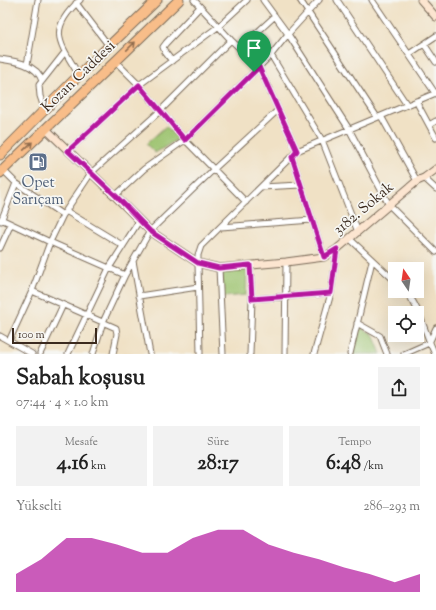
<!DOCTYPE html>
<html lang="tr">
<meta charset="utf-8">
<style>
body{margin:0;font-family:"Sorts Mill Goudy",serif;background:#f2f2f2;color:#222;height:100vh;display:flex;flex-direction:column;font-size:15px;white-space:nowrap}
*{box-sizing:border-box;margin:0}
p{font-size:13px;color:#767676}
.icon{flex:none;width:22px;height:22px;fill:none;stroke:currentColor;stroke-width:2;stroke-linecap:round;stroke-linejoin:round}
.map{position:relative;height:354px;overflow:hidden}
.details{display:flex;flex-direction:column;background:#fff;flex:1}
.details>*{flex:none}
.needle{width:26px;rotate:347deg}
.tools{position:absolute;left:388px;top:262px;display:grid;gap:8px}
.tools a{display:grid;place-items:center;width:36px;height:36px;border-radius:0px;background:#fff;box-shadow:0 4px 16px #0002;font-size:20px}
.scale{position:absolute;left:12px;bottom:10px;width:85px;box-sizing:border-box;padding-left:4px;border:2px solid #3b2a1e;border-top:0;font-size:11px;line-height:14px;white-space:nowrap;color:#3b2a1e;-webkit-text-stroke:3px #f6f6f2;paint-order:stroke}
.pin{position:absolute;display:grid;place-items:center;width:34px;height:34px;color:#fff;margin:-41px -17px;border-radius:50% 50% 50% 0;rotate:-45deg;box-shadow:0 0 4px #0007}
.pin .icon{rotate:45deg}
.round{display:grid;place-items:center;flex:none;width:42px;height:42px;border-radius:0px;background:#f2f2f2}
.summary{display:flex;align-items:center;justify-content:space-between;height:68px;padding:0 16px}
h1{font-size:22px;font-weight:700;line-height:30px}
.figures{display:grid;grid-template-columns:repeat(3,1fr);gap:6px;height:68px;padding:4px 16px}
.figures div{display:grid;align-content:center;border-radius:0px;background:#f2f2f2;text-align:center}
.figures b{font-size:20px;font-weight:700}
.figures small{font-size:11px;font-weight:400}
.figures p{font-size:11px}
.chart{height:112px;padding:8px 16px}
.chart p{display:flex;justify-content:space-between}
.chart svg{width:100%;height:72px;margin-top:4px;fill:#b5179e;opacity:.7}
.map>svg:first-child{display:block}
.green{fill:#9cc36e;stroke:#6c7646}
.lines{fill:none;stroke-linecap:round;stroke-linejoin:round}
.street-casing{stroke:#7a6a58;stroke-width:7}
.secondary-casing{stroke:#7a6a58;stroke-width:9}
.highway-casing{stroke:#7a6a58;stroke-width:11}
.street{stroke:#fff;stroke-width:5}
.secondary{stroke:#fce5d0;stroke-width:7}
.highway{stroke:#f8bd89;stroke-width:9}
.oneway{stroke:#906c4e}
.route-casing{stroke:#fff;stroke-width:8}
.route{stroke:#b5179e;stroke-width:5}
.labels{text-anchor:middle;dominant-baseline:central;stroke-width:3.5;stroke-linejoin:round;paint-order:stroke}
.street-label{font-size:15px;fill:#3b2a1e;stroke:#f6f6f2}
.service-label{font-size:15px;fill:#4e5e75;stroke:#f6f6f2}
</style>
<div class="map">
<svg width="436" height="354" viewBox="0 0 436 354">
<rect width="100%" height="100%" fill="#f6f6f2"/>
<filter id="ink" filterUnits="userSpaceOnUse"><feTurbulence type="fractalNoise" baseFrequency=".025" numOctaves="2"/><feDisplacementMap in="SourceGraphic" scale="8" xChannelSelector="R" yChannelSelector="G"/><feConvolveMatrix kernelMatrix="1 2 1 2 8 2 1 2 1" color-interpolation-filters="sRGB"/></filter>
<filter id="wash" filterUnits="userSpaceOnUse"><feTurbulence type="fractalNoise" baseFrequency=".012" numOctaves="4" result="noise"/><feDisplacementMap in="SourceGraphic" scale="16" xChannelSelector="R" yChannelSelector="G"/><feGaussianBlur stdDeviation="0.9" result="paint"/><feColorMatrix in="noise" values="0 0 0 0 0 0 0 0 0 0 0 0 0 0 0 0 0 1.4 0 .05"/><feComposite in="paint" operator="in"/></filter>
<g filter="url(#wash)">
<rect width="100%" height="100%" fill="#f0e1c5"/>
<path class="green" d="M 166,126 L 178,139 L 155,153 L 146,144 Z
M 247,269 L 246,295 L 224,297 L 222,295 L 222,271 Z
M 359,326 L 373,334 L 381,354 L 352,354 Z"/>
</g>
<g filter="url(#ink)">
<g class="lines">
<g class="street-casing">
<path id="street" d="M 194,0 L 231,40 L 259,67 L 297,151
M 263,0 L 288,34 L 349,129 L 389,205 L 436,252
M 300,0 L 377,117
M 337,0 L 407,105
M 372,0 L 435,93
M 76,3 L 109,46
M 424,44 L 436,62
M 240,48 L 275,16
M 409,54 L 436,36
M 271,55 L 322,140 L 358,232
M 0,59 C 15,61 37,64 42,81
M 115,61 L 139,85 L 185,140 L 246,202
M 172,61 L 165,52 L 163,47 L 166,43 L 200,7
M 27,65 L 38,0
M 79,75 C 59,42 47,30 80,0
M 416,101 L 436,138
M 45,111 L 40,96 L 39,85 L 65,52
M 381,116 L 417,181
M 429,125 L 436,121
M 68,151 L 139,85 L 219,26 L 247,0
M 292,157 L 324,257
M 3,170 L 16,183 L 63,215
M 424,178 L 436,189
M 261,187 L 301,185
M 115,196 L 144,169 L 185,140 L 271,55 L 288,34 L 319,0
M 66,211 L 122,245
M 1,219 L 50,242 L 125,275
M 1,221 L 16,183
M 221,227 L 312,220
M 350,239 L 395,281
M 0,248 L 11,224
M 133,261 L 150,354
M 219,268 L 223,354
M 32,291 L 116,328 L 117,334 L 113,354
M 405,291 C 420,306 425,335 435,354
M 139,296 L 198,287
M 252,299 L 331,293
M 357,323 L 380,336 L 387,354
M 0,336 L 32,354
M 9,341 L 32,291 L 50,242 L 63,215 L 91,173 L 160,111 L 231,40
M 40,354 L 63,305
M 68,354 L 109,268 L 139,221
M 93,354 L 103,322 L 125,275 L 150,231 L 214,169 L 278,110
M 200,354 L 198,263 L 198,255 L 201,246 L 297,151 L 436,93
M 250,354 L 252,299 L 250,265
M 285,354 L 286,262
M 314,354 L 331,293 L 337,249
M 350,354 L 372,261
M 404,354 L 429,343 L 436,328"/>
</g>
<g class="secondary-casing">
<path id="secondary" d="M 421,0 L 436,17
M 46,129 L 115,196 L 150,231 L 198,263 L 219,268 L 286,262 L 324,257 L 337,249 L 417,181 L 424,178 L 436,169"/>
</g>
<g class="highway-casing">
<path id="highway" d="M 0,155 L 79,75 L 157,0
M 0,173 L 179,0"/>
</g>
<use href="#street" class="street"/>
<use href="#secondary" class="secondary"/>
<use href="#highway" class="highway"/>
</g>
<defs><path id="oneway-shaft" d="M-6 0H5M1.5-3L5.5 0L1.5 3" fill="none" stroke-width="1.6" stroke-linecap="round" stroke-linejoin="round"/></defs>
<g class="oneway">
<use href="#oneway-shaft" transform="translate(131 46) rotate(-44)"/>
<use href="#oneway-shaft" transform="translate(28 146) rotate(-44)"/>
</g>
</g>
<g class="lines" filter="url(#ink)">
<g class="route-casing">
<path id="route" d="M 259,67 L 297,151 L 292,157 L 324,257 L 337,249 L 331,293 L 252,299 L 250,265 L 219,268 L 198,263 L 150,231 L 116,196 L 68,151 L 139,85 L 185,140 Z"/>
</g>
<use href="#route" class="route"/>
</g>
<defs>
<g id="fuel-square" transform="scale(1)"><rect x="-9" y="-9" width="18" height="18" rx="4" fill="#5c6f8a" stroke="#f6f6f2"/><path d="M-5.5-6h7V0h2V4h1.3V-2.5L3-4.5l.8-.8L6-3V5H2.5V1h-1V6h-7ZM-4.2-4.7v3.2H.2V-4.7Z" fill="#fff"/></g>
</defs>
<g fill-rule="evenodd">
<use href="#fuel-square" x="38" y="162"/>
</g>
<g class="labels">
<g class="street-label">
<text transform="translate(79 77) rotate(-44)">Kozan Caddesi</text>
<text transform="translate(364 209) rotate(-40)">3182. Sokak</text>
</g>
<g class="service-label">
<text x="38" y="183">Opet<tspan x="38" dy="17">Sarıçam</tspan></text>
</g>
</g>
</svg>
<div class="tools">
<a><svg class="needle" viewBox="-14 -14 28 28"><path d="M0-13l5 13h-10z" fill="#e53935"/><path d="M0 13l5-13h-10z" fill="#767676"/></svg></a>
<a><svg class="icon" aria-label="locate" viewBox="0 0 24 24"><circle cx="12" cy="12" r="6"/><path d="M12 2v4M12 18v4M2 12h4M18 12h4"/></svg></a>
</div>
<div class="scale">100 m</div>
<div class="pin" style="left:254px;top:72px;background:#1e9e55"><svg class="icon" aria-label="arrive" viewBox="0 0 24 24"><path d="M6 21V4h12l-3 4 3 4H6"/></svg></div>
</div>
<section class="details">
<div class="summary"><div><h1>Sabah koşusu</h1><p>07:44 · 4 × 1.0 km</p></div><a class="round"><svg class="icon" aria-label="share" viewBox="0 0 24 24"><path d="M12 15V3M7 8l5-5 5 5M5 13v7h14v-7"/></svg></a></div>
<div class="figures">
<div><p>Mesafe</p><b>4.16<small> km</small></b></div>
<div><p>Süre</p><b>28:17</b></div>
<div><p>Tempo</p><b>6:48<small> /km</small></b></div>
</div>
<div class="chart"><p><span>Yükselti</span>286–293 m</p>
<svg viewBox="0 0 160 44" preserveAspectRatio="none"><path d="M0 44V33L10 24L20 11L30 11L40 15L50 20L60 20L70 11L80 6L90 6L100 15L110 20L120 24L130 29L140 33L150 38L160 33V44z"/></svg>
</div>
</section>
